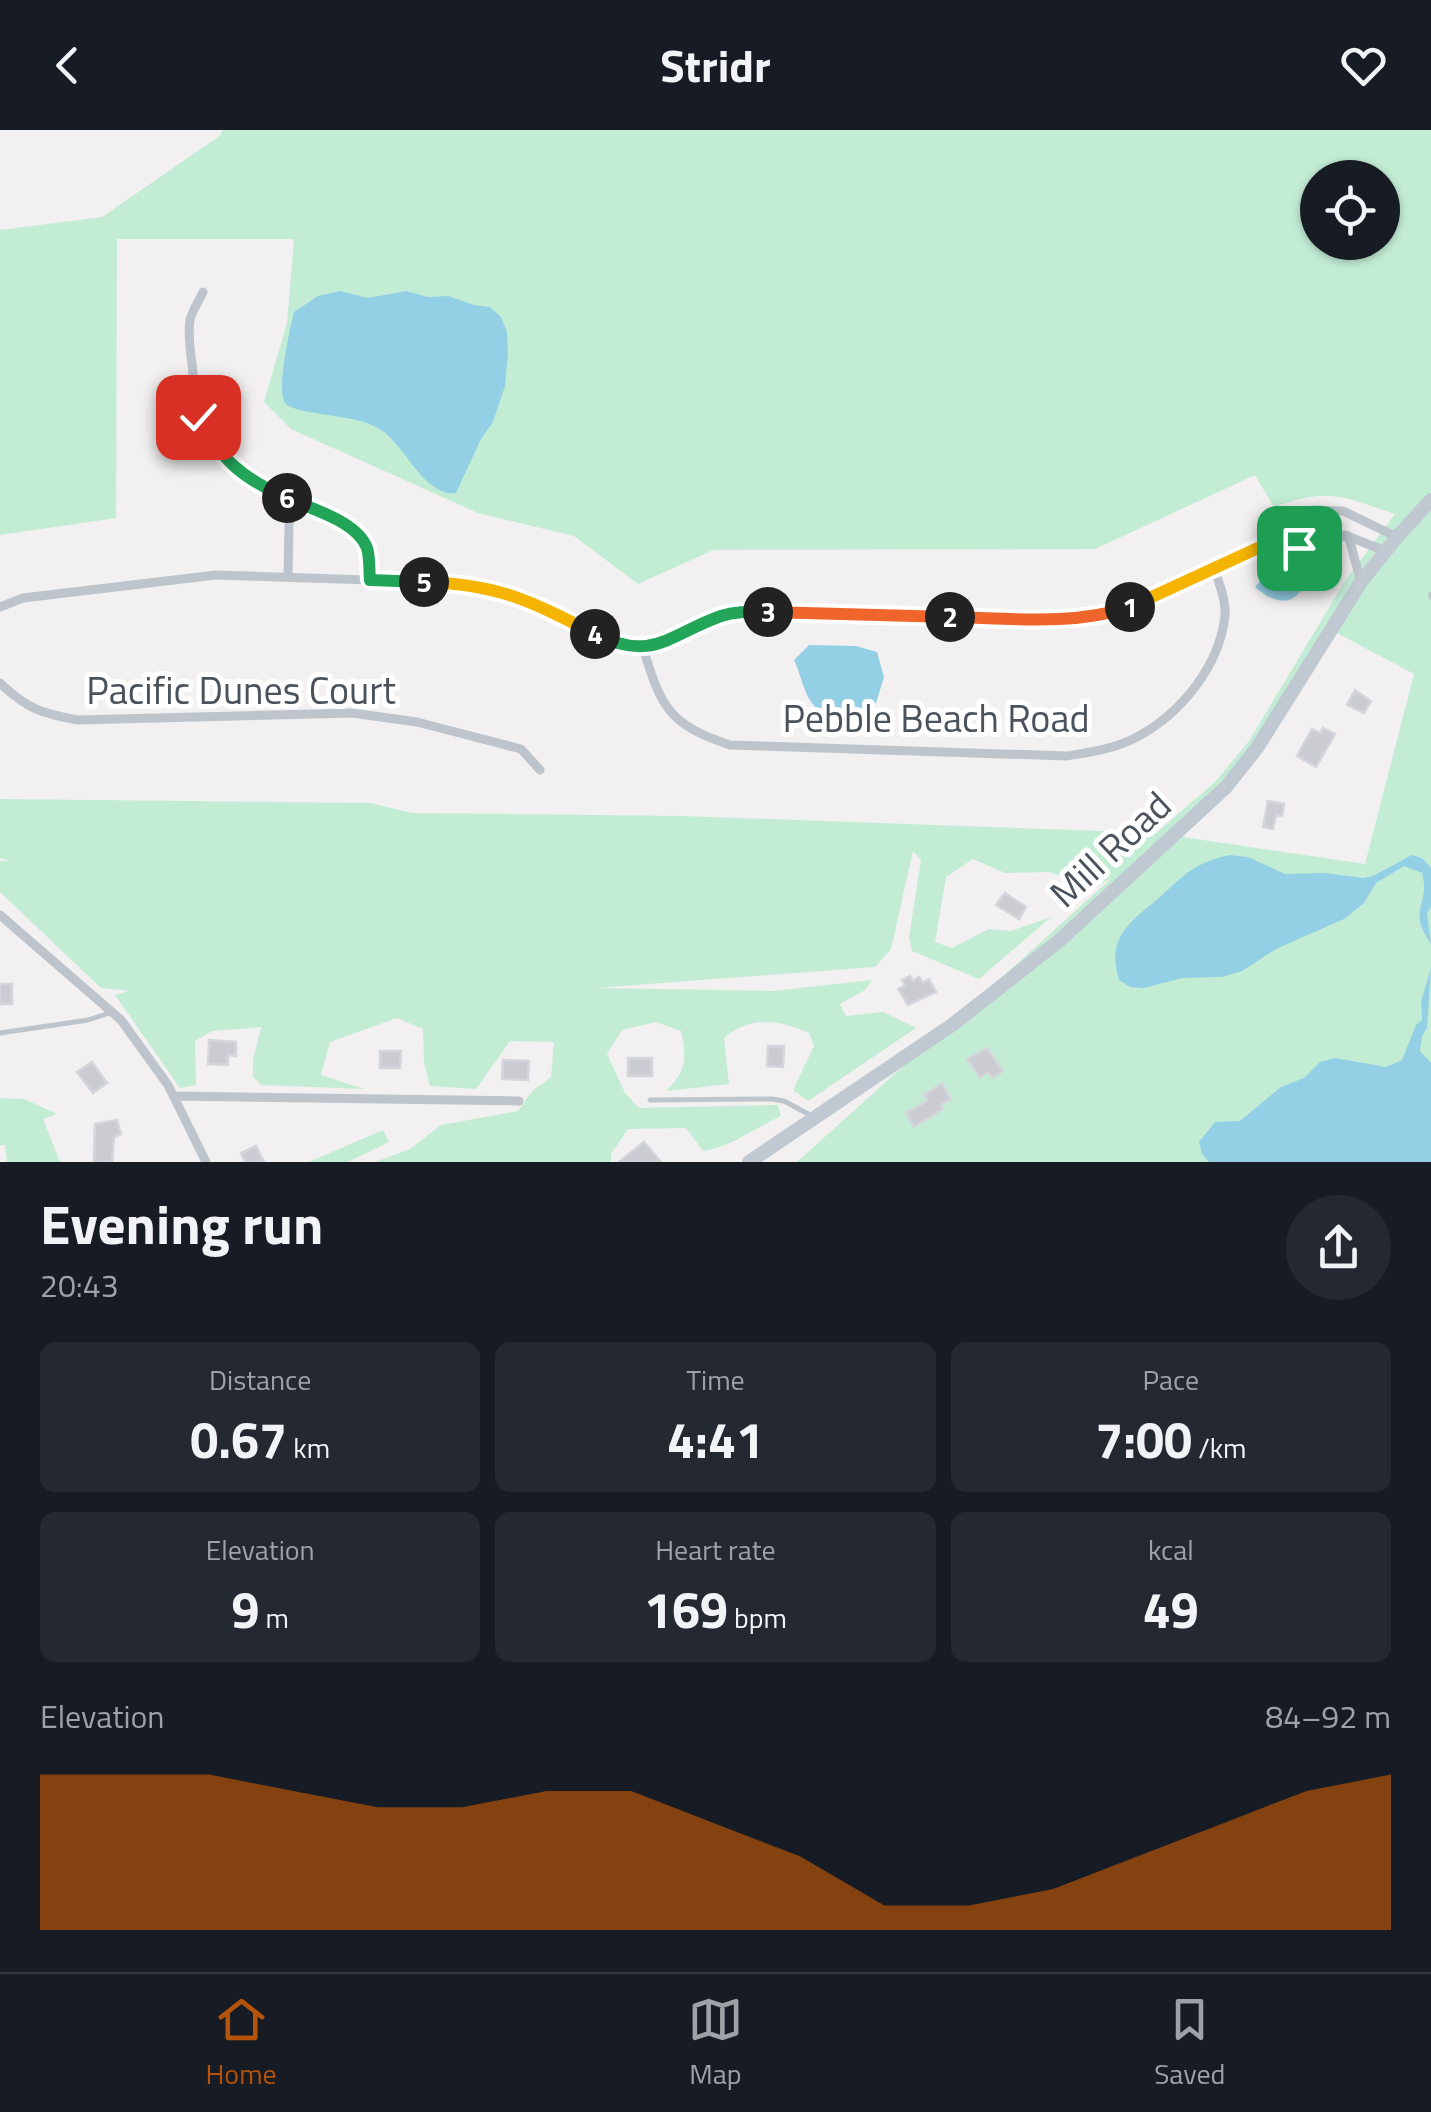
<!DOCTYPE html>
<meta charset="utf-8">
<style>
body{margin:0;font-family:"Titillium Web",sans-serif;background:#242831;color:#f1f3f6;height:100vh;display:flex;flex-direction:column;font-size:38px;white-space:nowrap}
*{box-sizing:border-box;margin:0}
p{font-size:32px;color:#9ea1a6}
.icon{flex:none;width:55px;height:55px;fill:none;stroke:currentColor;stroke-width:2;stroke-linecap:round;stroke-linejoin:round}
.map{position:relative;height:1032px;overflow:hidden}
.panel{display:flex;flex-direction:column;background:#171b24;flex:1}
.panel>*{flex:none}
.controls{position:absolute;left:1300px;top:30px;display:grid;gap:20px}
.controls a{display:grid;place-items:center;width:100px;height:100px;border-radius:50%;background:#171b24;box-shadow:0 2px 8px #0004;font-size:50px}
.pin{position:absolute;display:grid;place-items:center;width:85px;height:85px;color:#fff;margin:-42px;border-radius:20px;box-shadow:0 5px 15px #0006}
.km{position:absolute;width:50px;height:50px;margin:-25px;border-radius:50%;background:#222;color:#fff;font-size:28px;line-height:50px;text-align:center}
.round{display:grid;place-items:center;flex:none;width:105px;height:105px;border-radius:52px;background:#242831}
.overview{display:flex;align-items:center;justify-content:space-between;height:170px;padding:0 40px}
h1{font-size:55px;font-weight:700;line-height:75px}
.figures{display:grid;grid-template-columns:repeat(3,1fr);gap:15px;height:170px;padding:10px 40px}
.figures div{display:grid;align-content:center;border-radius:15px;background:#242831;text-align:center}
.figures b{font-size:50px;font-weight:700}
.figures small{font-size:28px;font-weight:400}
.figures p{font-size:28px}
.chart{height:280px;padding:20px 40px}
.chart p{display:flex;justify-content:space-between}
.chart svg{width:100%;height:180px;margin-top:10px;fill:#b45309;opacity:.7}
header{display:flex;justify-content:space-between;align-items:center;height:130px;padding:0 40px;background:#171b24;font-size:45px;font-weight:700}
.tabs{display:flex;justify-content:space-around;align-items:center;height:140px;border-top:2px solid #363941;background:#171b24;font-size:28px;color:#9ea1a6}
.tabs a{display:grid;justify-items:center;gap:5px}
.tabs .current{color:#b45309}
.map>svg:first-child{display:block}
.green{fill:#c3ecd5;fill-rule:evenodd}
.water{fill:#94d0e5}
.building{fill:#cbccd2;stroke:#d5d6db;stroke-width:2.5}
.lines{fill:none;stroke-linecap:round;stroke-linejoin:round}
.lane{stroke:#bdc4cc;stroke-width:5}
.street{stroke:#bdc4cc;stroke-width:9}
.secondary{stroke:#c0c8d2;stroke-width:14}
.split-1-casing{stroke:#fff;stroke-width:20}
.split-2-casing{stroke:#fff;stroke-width:20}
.split-3-casing{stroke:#fff;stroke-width:20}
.split-4-casing{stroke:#fff;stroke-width:20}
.split-5-casing{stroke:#fff;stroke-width:20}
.split-6-casing{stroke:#fff;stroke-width:20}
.split-7-casing{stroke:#fff;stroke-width:20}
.split-1{stroke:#f5b400;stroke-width:12}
.split-2{stroke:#f0652b;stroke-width:12}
.split-3{stroke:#f0652b;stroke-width:12}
.split-4{stroke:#22a559;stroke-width:12}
.split-5{stroke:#f5b400;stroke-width:12}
.split-6{stroke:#22a559;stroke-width:12}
.split-7{stroke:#22a559;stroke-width:12}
.labels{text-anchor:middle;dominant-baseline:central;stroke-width:10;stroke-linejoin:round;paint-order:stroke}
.street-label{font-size:38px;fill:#4a525c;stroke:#fff}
</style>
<header><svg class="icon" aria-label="back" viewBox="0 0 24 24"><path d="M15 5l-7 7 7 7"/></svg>Stridr<svg class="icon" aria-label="heart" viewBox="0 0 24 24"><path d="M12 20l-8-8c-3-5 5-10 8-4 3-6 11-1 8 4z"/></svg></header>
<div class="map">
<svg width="1431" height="1032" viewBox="0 0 1431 1032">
<rect width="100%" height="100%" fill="#f2f0f0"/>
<path class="green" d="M 222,0 L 1431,0 L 1431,1032 L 797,1032 L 1113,747 L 1095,758 L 1049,742 L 1005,743 L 973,729 L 946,747 L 935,812 L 952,818 L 989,799 L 1011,801 L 1051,787 L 979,849 L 912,821 L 909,807 L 921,730 L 913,721 L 891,819 L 875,837 L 596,858 L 773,861 L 872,850 L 865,860 L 840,874 L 846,886 L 883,882 L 916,898 L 808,971 L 793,960 L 814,916 L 809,903 C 779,890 751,885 724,908 L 729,954 L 666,961 C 686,942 687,927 681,901 L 656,892 L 622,900 L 607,924 L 625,963 L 639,978 L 778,975 L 781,986 C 754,998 732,1017 703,1021 L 686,998 L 628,999 L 611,1024 L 611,1032 L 375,1032 L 410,1019 L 441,995 L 518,981 L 532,961 L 551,947 L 554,912 L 510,911 L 476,959 L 430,956 L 424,933 L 423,899 L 397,888 L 330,912 L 321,945 L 364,959 L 261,955 L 253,946 L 253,929 L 261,897 L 212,901 L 195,911 L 196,955 L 180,958 L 115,865 L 129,861 L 101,858 L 0,762 L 0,731 L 10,731 L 0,728 L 0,669 L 370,673 L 412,683 L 683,686 L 1156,703 L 1215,652 L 1249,611 L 1345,451 L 1395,384 C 1342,366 1328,357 1274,377 L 1255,345 L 1095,419 L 713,420 L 638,454 L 574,406 L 478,383 L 291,299 L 264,272 L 287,193 L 294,109 L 117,109 L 116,388 L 0,405 L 0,100 L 102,87 L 221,5 ZM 1318,48 L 1382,48 L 1382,112 L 1318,112 ZM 1337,503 L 1414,544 L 1365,734 L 1183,707 Z
M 0,968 L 24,969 L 57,984 L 43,989 L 60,1032 L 7,1032 L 5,1015 L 0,1015 Z
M 383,1000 L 389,1012 L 348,1032 L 309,1032 Z"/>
<path class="water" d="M 340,161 L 368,168 L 406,161 L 428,167 L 448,166 L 474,175 L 490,177 L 501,187 L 507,202 L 508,223 L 505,256 L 493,292 L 481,309 L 456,363 C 424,367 405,315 381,300 C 357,283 296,286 285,273 C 276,261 290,198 294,182 L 318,166 Z
M 1295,444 L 1305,450 C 1297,479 1274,474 1255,457 L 1262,449 Z
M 809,515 L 856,516 L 877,522 L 884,547 L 876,573 L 859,580 L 816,578 C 803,564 802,547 794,530 Z
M 1229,725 L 1248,727 L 1285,744 L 1325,743 L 1363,748 L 1373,746 L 1412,725 L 1422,728 L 1431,738 L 1431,777 L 1427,783 L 1431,814 C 1406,778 1431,776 1422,743 L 1404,736 L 1376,753 L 1364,773 L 1344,789 L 1276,819 L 1242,841 L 1222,847 L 1182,848 L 1144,858 L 1130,857 L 1119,850 C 1105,805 1133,791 1162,765 C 1189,741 1192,735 1229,725 Z
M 1431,838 L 1427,898 L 1422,906 L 1420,921 L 1431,933 L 1431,1032 L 1209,1032 L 1202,1024 L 1199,1012 L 1215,992 L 1240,991 L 1281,957 L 1304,948 L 1320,932 L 1335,928 L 1386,937 L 1402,930 L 1416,895 L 1422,890 L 1421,871 Z"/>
<path class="building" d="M 1355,560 L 1371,571 L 1364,583 L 1347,575 Z
M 1323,598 L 1335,604 L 1316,637 L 1297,626 L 1312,599 L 1320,603 Z
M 1268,671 L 1284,674 L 1282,686 L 1276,685 L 1273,699 L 1263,697 Z
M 1005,763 L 1026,777 L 1019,789 L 996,775 Z
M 910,846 L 913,851 L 919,847 L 923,853 L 929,849 L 936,862 L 908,875 L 898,859 L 905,855 L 902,850 Z
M 0,854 L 12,854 L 12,874 L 0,874 Z
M 209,910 L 236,912 L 236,926 L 228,925 L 228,935 L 208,934 Z
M 768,916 L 784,916 L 783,937 L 767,936 Z
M 987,918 L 1003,941 L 993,948 L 988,942 L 980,948 L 967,929 Z
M 380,921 L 401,921 L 400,938 L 380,938 Z
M 628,928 L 652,928 L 652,946 L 628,946 Z
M 503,930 L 529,931 L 528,950 L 502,949 Z
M 92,932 L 107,953 L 93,963 L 77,942 Z
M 942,953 L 951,969 L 941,975 L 943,979 L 914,997 L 906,983 L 927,971 L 924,965 Z
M 117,990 L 121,1004 L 114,1007 L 112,1032 L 94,1032 L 95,994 Z
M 644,1012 L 661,1032 L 619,1032 Z
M 256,1016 L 264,1032 L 245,1032 L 241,1023 Z"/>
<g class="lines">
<path class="lane" d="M 1431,464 L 1431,467
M 0,903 L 88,890 L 112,882
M 650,970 L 772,969 L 784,971 L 810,985"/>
<path class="street" d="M 203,162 C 199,171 192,181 190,190 C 187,207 192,228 193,245 C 197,333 255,353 326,386 C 341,393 361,402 367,419 C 370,428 369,441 370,450
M 1345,405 L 1385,421
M 1258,418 C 1271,419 1288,421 1301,418 C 1319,412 1329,399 1349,408 L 1361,452
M 288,447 L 289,394 L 296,372
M 0,477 L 23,468 L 216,445 L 463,453 C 492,458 519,466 546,479 C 576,493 612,521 647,517 C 681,513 709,489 743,482 L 1060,489 L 1111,484 L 1150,471 L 1258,418 L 1289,387 L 1313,380 L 1343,381 L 1397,407
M 643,518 C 661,577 669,595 730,615 L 1067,626 C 1091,622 1114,619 1135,608 C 1180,585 1220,536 1225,485 C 1226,470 1220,454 1214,440
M 0,553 C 26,578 42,584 78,590 L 352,583 L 417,592 L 521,619 L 540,640
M 0,785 L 121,890 L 168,955 L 206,1032
M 173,966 L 519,971"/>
<path class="secondary" d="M 749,1032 L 952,895 L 998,859 L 1060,810 L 1226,657 L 1257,618 L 1361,452 L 1397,407 L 1431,370"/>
</g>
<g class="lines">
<g class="split-1-casing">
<path id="split-1" d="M 1130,477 L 1258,418 L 1299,418"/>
</g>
<g class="split-2-casing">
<path id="split-2" d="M 950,487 C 1009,488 1073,496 1130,477"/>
</g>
<g class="split-3-casing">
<path id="split-3" d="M 768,482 L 950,487"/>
</g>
<g class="split-4-casing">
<path id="split-4" d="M 595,504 C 653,533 670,504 721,486 C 736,481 752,482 768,482"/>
</g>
<g class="split-5-casing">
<path id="split-5" d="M 424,452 C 498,454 531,471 595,504"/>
</g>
<g class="split-6-casing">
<path id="split-6" d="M 287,368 C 311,379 357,391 367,418 C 370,427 369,441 370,450 L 424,452"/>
</g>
<g class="split-7-casing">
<path id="split-7" d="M 198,287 C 222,331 242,348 287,368"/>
</g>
<use href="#split-1" class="split-1"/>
<use href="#split-2" class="split-2"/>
<use href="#split-3" class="split-3"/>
<use href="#split-4" class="split-4"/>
<use href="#split-5" class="split-5"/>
<use href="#split-6" class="split-6"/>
<use href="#split-7" class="split-7"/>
</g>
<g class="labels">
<g class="street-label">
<text x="241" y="560">Pacific Dunes Court</text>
<text x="936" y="588">Pebble Beach Road</text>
<text transform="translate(1110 719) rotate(-43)">Mill Road</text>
</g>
</g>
</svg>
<div class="controls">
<a><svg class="icon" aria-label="locate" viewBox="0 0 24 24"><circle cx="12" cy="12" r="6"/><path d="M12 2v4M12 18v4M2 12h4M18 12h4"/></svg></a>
</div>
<div class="pin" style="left:1299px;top:418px;background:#1e9e55"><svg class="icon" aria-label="arrive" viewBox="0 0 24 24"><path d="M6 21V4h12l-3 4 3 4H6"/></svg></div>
<div class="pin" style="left:198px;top:287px;background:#d93025"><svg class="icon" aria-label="check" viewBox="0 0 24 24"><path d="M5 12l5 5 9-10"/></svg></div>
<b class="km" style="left:1130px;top:477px">1</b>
<b class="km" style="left:950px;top:487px">2</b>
<b class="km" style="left:768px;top:482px">3</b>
<b class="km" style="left:595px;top:504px">4</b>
<b class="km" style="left:424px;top:452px">5</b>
<b class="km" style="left:287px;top:368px">6</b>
</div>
<section class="panel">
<div class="overview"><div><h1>Evening run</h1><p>20:43</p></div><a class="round"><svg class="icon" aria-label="share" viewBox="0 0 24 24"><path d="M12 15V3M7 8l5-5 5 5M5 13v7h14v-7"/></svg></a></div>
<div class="figures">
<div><p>Distance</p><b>0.67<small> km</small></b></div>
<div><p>Time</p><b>4:41</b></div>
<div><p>Pace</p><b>7:00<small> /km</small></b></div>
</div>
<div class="figures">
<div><p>Elevation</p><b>9<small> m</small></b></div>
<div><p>Heart rate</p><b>169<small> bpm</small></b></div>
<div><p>kcal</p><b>49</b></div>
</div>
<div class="chart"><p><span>Elevation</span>84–92 m</p>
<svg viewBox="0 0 160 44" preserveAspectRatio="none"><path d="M0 44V6L10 6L20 6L30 10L40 14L50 14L60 10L70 10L80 18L90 26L100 38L110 38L120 34L130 26L140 18L150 10L160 6V44z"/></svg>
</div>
</section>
<nav class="tabs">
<a class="current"><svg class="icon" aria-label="home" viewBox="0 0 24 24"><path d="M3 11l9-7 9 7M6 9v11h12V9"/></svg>Home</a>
<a><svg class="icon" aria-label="map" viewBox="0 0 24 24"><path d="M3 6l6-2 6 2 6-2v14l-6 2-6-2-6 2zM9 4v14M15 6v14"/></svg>Map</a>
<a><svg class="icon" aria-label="saved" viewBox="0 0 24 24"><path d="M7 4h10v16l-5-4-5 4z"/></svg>Saved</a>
</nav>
